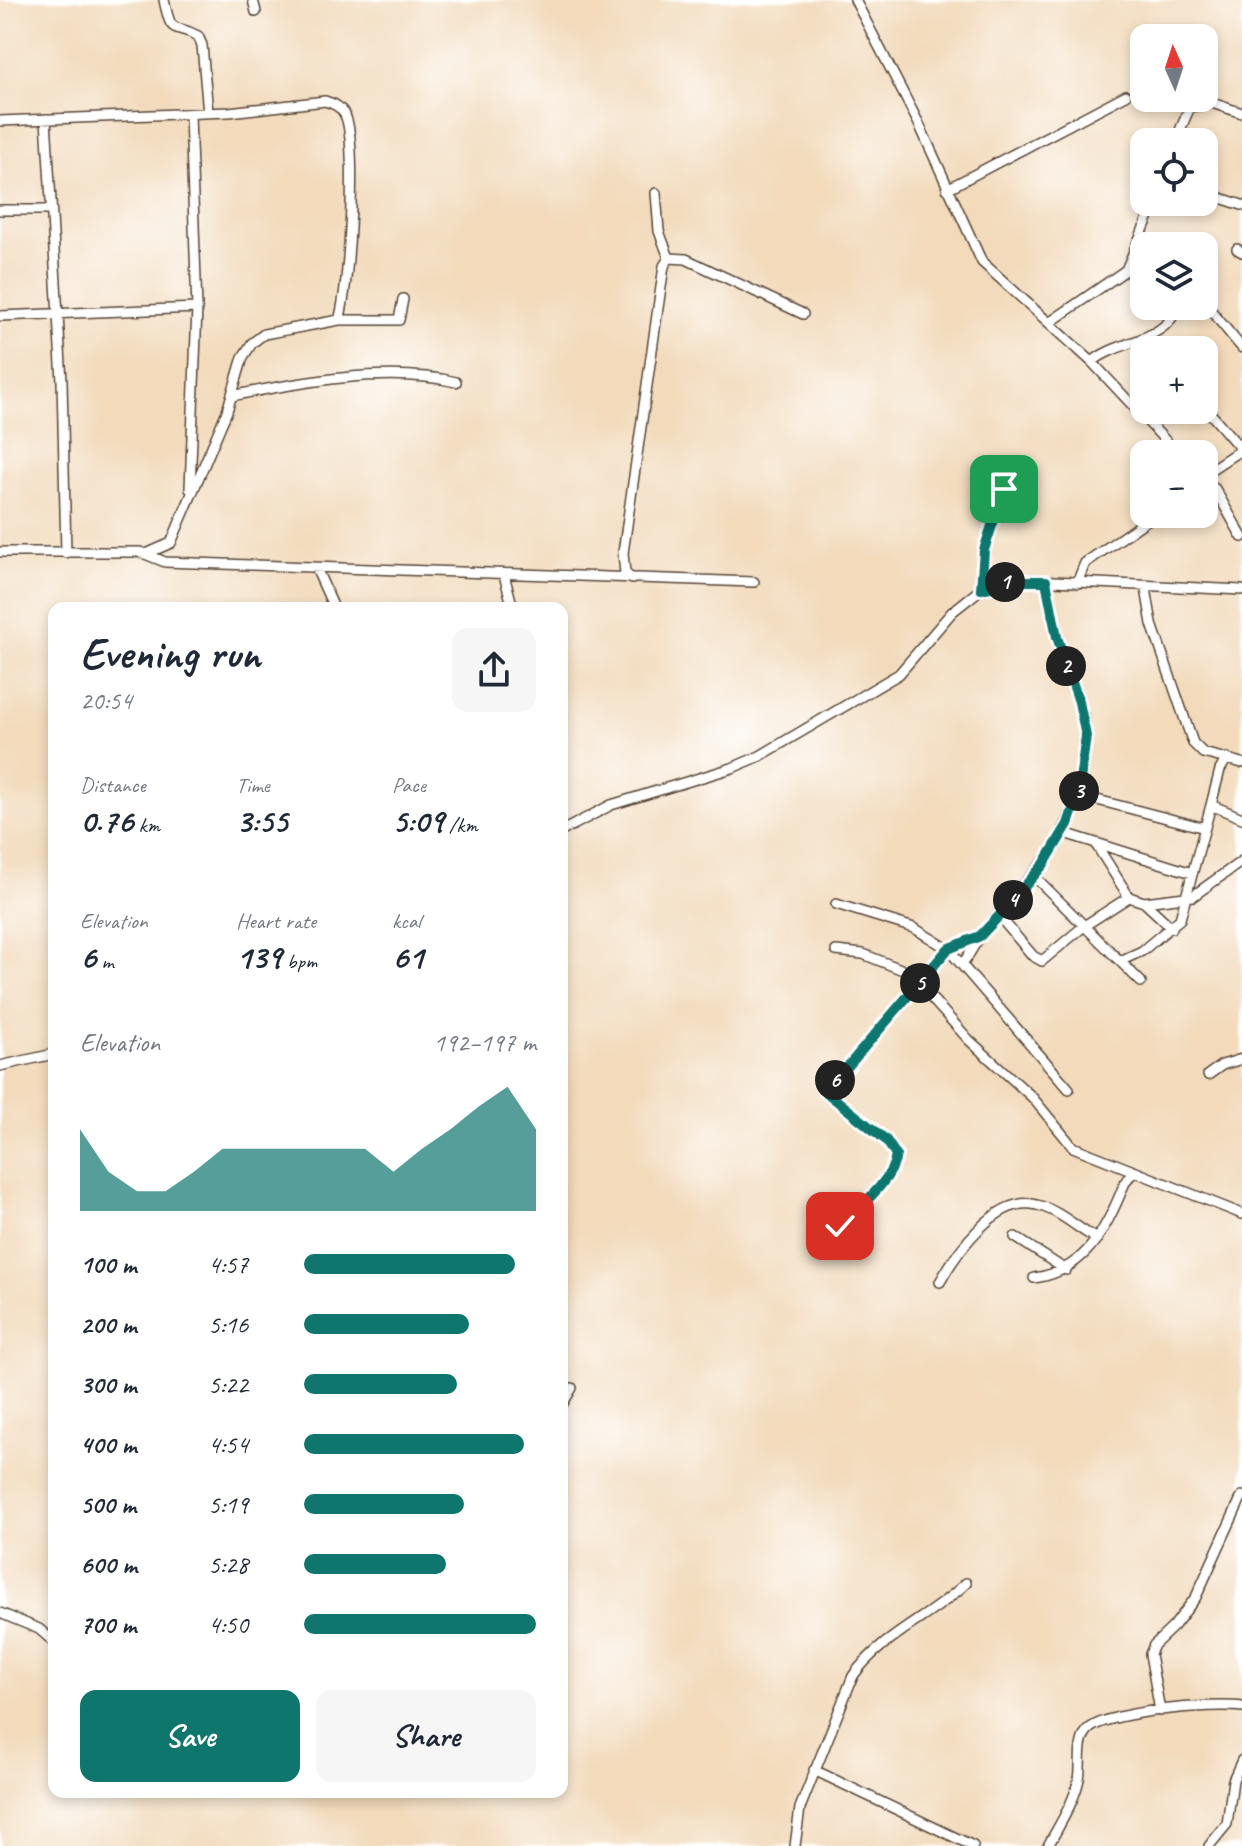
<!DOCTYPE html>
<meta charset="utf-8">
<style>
body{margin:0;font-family:Caveat,sans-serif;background:#f6f6f7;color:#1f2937;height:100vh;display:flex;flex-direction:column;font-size:30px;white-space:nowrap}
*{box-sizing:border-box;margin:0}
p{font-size:26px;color:#747a83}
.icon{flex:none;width:44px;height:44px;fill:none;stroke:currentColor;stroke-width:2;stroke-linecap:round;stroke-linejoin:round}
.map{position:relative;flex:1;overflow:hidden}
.details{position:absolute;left:48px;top:602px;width:520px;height:1196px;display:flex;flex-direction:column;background:#fff;border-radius:16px;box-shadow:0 4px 12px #0003}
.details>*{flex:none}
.needle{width:52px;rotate:357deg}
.buttons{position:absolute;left:1130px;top:24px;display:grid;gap:16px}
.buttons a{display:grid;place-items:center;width:88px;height:88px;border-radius:16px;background:#fff;box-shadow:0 4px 12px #0003;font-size:40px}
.pin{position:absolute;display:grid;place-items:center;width:68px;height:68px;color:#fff;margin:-34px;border-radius:16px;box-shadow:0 4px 12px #0006}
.km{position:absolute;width:40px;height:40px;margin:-20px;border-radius:50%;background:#222;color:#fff;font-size:22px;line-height:40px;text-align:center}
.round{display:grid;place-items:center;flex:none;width:84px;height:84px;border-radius:16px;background:#f6f6f7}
.headline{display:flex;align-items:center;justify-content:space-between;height:136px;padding:0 32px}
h1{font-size:44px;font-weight:600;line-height:60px}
.figures{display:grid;grid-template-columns:repeat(3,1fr);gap:12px;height:136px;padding:8px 32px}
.figures div{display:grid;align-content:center}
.figures b{font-size:34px;font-weight:600}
.figures small{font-size:22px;font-weight:400}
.figures p{font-size:22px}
.chart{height:224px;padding:16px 32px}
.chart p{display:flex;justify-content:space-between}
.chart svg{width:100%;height:144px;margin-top:8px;fill:#0f766e;opacity:.7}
.button{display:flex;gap:16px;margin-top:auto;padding:16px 32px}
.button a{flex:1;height:92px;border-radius:16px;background:#0f766e;color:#fff;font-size:32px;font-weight:600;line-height:92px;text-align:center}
.button a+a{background:#f6f6f7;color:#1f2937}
ul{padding:0 32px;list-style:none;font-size:26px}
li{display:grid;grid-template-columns:128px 96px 1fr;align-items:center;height:60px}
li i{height:20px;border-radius:10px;background:#0f766e}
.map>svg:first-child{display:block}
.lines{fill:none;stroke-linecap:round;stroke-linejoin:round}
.street-casing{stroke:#564436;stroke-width:12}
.street{stroke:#fff;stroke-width:9}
.route-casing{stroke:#fff;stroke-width:16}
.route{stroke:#0f766e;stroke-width:10}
</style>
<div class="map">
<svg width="1242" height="1846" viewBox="0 0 1242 1846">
<rect width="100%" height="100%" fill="#fff"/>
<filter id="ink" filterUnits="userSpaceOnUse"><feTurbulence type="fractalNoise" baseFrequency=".0125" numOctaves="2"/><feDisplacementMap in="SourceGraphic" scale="16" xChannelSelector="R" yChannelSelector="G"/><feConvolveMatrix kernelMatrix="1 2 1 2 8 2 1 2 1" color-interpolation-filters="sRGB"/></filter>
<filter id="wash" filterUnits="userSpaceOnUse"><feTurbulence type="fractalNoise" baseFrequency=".006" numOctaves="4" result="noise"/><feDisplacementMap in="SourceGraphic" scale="32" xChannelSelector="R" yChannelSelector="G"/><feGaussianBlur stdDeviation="1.8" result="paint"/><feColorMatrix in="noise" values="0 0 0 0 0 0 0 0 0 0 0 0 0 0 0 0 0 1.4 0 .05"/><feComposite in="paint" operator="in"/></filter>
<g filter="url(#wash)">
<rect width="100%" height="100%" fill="#f2dabb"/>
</g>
<g filter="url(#ink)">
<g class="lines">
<g class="street-casing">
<path id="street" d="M 164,0 C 172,38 172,22 198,36 L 202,45 L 208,113
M 253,0 L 256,12
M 855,0 L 919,124 L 982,262 L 1092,362 L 1178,454
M 190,115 L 197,308 L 190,489
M 46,119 L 62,381 L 66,553
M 0,121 L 229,112 L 325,101 C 334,104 340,106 345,115 C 358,141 349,290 339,320 L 264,334 L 252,343 L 243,357 L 227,411 L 171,543 L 146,554
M 1175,142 L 1190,107 L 1212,103 L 1242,113
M 947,189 L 1126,95
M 656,193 L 659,231 L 669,258
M 1208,194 L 1242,205
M 0,210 L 50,210
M 1237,249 L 1242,252
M 1204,302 L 1242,348
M 0,316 L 197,308
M 339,320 L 399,320 L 403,299
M 1049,323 L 1126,270 L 1155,202
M 1146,338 L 1156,350
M 1092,362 C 1118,340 1166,342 1178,306
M 232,396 C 299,382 389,366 456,382
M 1204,406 L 1241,449
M 1204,474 L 1242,449
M 1204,480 L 1215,489 L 1242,537
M 0,552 L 140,552 L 165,562 L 754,582
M 316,568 L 334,608
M 504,575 L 513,608
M 632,579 L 625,573 L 623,553 L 664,266 L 669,258 L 686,259 L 803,314
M 1077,583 L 1085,563 L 1156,514
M 1146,588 L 1152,624 L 1193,743 L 1203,753 L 1242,763
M 981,589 L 984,550 L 1004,489
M 1078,795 L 1205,828
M 1211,805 L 1220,770 L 1227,758
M 562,831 L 611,805 L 732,768 L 760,756 L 899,674 L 952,612 L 981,589 L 994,584 L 1033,580 L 1242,590
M 1064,833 L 1192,873
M 1097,846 L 1129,897
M 1034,876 L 1141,982
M 1144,902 L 1193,896 L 1242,861
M 836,904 L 914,928 L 948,949 L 1069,1089
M 999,916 L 1033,956 L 1042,961 L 1084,926 L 1129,897 L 1144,902 L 1172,928
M 836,951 L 863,954 L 908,972 L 969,1040 L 1032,1097 L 1073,1147 L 1136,1172
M 1120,961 L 1142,951 L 1180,919 L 1211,805 L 1242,818
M 963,964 L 980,936 L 1056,847 L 1078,795 L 1086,736 L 1084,718 L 1057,637 L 1046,581
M 0,1066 L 54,1054
M 1208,1075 L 1222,1065 L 1242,1059
M 830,1237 C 848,1218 893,1180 896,1155 L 886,1140 L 826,1092 L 948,949 L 980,936
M 1015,1237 L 1066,1270
M 1034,1278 C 1080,1272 1102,1237 1119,1197 C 1124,1186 1125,1177 1136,1172 L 1242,1214
M 940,1282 C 956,1253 997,1194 1037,1205 C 1059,1210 1078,1229 1097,1239
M 562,1405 L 572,1388
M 0,1613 L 39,1629 L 54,1642
M 1160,1711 L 1150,1654 L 1154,1645 L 1174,1626 L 1196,1597 L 1242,1496
M 814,1770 L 973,1846
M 795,1846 L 800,1808 L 853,1676 C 881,1636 932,1617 966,1583
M 1048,1846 C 1059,1825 1074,1803 1079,1779 C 1082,1764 1077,1744 1087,1731 C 1103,1711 1215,1703 1242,1707
M 1209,1846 L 1227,1824 L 1233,1780 L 1242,1760"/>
</g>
<use href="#street" class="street"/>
</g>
</g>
<g class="lines" filter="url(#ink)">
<g class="route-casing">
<path id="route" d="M 840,1226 C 858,1208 893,1181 896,1155 L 886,1140 L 826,1092 L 948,949 L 980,936 L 999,916 L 1044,864 L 1068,824 L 1078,795 L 1086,736 L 1079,702 L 1057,637 L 1046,581 L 1017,581 L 981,589 L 984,550 L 1004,489"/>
</g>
<use href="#route" class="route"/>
</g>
</svg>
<div class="buttons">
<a><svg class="needle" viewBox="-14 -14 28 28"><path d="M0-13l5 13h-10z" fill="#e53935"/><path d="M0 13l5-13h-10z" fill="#747a83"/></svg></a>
<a><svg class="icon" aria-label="locate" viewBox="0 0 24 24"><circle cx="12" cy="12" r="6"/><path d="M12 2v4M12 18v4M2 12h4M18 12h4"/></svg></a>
<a><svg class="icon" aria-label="layers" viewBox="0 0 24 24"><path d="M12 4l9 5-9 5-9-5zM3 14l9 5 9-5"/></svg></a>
<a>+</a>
<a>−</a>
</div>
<div class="pin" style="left:1004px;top:489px;background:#1e9e55"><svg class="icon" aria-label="arrive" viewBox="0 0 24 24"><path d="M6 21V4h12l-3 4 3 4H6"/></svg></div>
<div class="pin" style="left:840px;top:1226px;background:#d93025"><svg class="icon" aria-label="check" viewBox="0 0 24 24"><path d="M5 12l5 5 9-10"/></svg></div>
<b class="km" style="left:1005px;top:582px">1</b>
<b class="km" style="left:1066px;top:666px">2</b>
<b class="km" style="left:1079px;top:791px">3</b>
<b class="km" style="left:1013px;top:900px">4</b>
<b class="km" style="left:920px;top:983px">5</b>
<b class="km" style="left:835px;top:1080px">6</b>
<section class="details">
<div class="headline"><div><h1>Evening run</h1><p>20:54</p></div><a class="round"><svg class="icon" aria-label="share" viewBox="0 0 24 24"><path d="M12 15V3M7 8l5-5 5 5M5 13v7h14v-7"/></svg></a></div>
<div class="figures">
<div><p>Distance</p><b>0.76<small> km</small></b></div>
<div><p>Time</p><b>3:55</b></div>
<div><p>Pace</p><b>5:09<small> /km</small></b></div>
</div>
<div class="figures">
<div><p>Elevation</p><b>6<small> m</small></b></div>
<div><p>Heart rate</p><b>139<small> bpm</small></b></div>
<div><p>kcal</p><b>61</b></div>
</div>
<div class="chart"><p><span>Elevation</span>192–197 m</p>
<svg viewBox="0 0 160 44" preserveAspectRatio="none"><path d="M0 44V19L10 32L20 38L30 38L40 32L50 25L60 25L70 25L80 25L90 25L100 25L110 32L120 25L130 19L140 12L150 6L160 19V44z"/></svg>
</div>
<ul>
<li><b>100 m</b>4:57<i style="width:91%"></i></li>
<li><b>200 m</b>5:16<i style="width:71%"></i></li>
<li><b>300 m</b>5:22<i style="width:66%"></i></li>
<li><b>400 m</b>4:54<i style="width:95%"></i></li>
<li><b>500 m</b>5:19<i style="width:69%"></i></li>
<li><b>600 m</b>5:28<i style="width:61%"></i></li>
<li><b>700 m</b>4:50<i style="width:100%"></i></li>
</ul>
<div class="button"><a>Save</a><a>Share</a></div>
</section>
</div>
